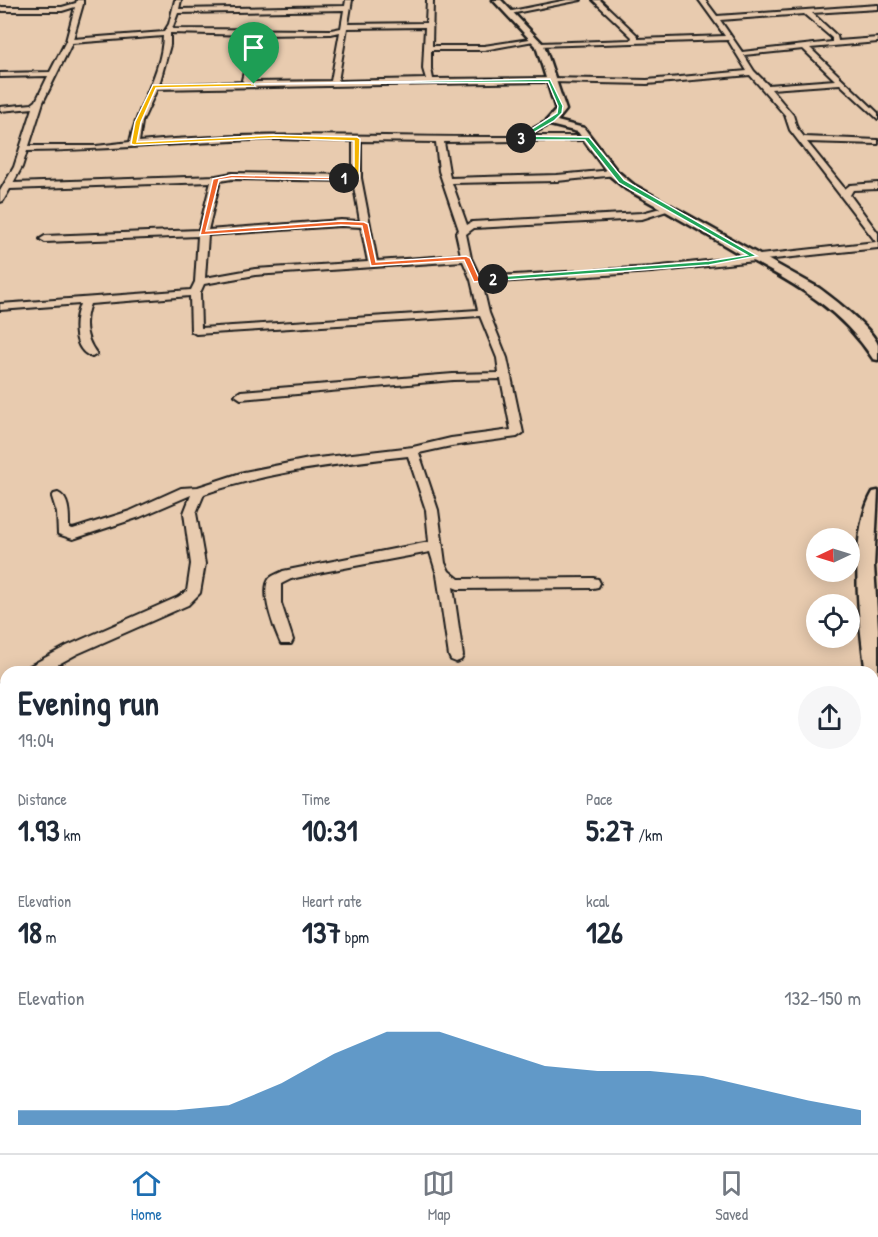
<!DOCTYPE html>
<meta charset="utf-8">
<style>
body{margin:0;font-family:"Patrick Hand",sans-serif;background:#f6f6f7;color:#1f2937;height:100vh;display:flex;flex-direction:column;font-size:22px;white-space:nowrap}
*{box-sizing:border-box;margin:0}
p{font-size:20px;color:#747a83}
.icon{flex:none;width:33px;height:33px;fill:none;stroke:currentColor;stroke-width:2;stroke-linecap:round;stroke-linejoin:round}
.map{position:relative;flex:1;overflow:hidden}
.drawer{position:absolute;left:0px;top:666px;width:879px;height:488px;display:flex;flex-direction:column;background:#fff;border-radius:18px 18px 0 0;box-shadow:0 3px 15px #0003}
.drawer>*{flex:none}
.needle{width:39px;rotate:266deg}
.fabs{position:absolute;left:806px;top:528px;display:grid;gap:12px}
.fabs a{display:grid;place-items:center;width:54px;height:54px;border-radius:50%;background:#fff;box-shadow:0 3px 15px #0003;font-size:30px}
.pin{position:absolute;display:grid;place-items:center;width:51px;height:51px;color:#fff;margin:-62px -26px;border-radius:50% 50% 50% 0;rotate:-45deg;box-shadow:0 0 6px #0007}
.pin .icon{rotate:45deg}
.km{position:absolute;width:30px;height:30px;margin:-15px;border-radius:50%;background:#222;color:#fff;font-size:16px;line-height:30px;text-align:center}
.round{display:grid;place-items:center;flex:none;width:63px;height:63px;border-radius:32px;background:#f6f6f7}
.summary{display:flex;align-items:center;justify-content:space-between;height:102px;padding:0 18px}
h1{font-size:33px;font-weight:800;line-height:45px}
.stats{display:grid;grid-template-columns:repeat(3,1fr);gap:9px;height:102px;padding:6px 18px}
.stats div{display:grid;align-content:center}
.stats b{font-size:30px;font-weight:800}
.stats small{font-size:16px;font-weight:400}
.stats p{font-size:16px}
.chart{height:168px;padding:12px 18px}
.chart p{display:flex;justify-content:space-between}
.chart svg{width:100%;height:108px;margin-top:6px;fill:#1f6fb2;opacity:.7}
.tabs{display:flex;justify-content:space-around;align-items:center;height:84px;border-top:2px solid #e0e1e3;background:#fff;font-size:16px;color:#747a83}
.tabs a{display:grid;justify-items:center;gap:3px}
.tabs .current{color:#1f6fb2}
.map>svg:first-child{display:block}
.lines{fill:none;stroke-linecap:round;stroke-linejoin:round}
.minor-casing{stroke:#1c1c1c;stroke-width:4}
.tertiary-casing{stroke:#1c1c1c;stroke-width:5}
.minor{fill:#e8cbaf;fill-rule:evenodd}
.tertiary{fill:#e8cbaf;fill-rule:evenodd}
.split-1{fill:#f5b400;stroke:#fff;stroke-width:1.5}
.split-2{fill:#f0652b;stroke:#fff;stroke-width:1.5}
.split-3{fill:#22a559;stroke:#fff;stroke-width:1.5}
.split-4{fill:#22a559;stroke:#fff;stroke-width:1.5}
</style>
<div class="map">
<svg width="878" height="1153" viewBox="0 0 878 1153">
<rect width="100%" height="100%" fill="#e8cbaf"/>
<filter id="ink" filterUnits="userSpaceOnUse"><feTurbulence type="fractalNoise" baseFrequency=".0167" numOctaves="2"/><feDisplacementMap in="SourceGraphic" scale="12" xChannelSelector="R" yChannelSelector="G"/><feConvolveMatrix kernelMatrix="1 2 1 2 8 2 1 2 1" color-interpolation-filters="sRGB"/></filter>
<g filter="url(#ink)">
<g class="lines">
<g class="minor-casing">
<path id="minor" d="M 77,0 L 83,0 L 83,4 L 73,39 L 164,32 L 169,24 L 175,0 L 181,0 L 179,9 L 345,6 L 346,0 L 352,0 L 348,24 L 426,23 L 427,0 L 433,0 L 432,46 L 484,46 L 536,38 L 539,40 L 484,50 L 431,50 L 431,69 L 433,79 L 550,78 L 647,80 L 747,71 L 728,40 L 538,46 L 538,44 L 540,43 L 631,40 L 632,37 L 593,0 L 600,0 L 638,36 L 638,39 L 725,36 L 699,0 L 705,0 L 717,16 L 878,5 L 878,9 L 812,13 L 837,36 L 838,41 L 878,38 L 878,42 L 810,48 L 878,113 L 878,119 L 840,84 L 771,89 L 793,115 L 797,128 L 804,137 L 878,140 L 878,144 L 807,142 L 845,189 L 850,185 L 878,183 L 878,189 L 853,190 L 850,195 L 878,233 L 878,248 L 652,272 L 482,283 L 489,313 L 507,358 L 523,433 L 517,437 L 451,446 L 419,453 L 438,510 L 445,563 L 449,571 L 459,579 L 593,578 L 598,579 L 600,583 L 598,587 L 593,588 L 458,589 L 453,587 L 463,656 L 461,660 L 456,662 L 451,660 L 449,656 L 437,575 L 430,552 L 323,572 L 291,579 L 281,584 L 281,603 L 293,640 L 291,644 L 281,644 C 275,631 259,590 270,578 C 273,575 280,573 283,571 L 429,542 L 426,510 L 408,456 C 338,464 271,471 204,494 L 196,513 L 205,564 L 200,593 L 188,605 L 77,654 L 44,672 L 24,672 L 26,668 L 67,646 L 178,597 L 187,591 L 191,564 L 184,513 L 191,495 L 140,517 L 73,539 L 58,534 L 57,513 L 52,497 L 54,494 L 58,493 C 70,498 69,516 69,528 L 73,529 L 130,511 L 181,488 L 198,487 L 244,472 L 309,459 L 413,447 L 451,438 L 511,430 L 501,379 L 453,380 L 241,399 L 235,395 L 241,391 L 453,374 L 499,373 L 497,358 L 480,316 L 196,334 L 191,331 L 190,296 L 90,304 C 83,322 85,339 97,354 L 92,357 C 72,350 73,321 80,304 L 0,310 L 0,304 L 191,290 L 195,282 L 198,236 L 45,242 L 40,239 L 45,236 L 199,230 L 211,182 L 10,189 L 3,201 L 0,202 L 0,191 L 14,167 L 33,108 L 0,111 L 0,107 L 32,104 L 36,101 L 48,76 L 0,77 L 0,73 L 50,72 L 66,41 L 75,7 L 62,11 L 0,11 L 0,7 L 62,7 L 76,3 ZM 344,10 L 341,28 L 331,30 L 172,29 L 178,13 ZM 804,14 L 832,38 L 832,42 L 742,52 L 720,20 ZM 425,27 L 423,69 L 426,79 L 338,81 L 347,28 ZM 340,32 L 331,81 L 254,82 L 250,79 L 260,35 L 331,34 ZM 170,33 L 253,35 L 242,80 L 244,82 L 159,85 L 170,45 ZM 163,36 C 162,74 137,106 130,142 L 96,146 L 29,146 L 43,102 L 72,43 ZM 803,49 L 835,80 L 768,85 L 754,71 L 744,55 ZM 750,75 L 785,115 L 790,130 L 876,242 L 652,267 L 480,277 L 471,258 L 466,234 L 474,228 L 642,219 L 673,209 L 668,206 L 642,213 L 472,222 L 467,225 L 452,183 L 557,181 L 616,175 L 617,173 L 613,170 L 557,175 L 450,178 L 444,142 L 587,140 L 591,138 L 587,136 L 529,136 L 555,122 L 556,120 L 552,118 L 517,137 C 391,138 264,130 139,142 L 142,122 L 157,89 L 550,82 L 647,84 ZM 274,139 L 353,141 L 353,175 L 232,173 L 216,176 L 13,183 L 22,167 L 27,151 C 110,150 192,142 274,139 ZM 361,141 L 436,142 L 439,171 L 459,230 L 456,233 L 461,255 L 377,261 L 361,178 ZM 232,179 L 353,181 L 360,221 L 341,220 L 208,230 L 220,181 ZM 341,226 L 361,227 L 368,262 L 255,269 L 205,278 L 208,235 ZM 463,261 L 471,280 L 478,310 L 201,328 L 200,293 L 204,284 L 255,275 Z
M 567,0 L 581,0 L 510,14 L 507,12 Z
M 6,682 L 6,698 L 0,700 L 0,684 Z
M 0,758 L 6,761 L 6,791 L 0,793 Z
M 6,1020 L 6,1040 L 0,1043 L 0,1023 Z"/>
</g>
<g class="tertiary-casing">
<path id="tertiary" d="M 493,0 L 501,0 L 544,45 L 566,110 L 557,121 L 584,128 L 617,171 L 634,185 L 819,288 C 834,299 873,329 878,345 C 878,349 878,356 878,360 L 873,359 C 838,305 792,283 738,253 C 701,231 664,210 626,189 L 609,175 L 578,132 L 550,125 L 547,120 L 556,110 L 536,46 Z
M 878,491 L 874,566 L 878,629 L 878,696 L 873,694 L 873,672 L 866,672 L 865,666 C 859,619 848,535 873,492 Z"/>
</g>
<use href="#minor" class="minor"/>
<use href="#tertiary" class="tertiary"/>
</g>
</g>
<path class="split-1" d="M 254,83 L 255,86 L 156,88 L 141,122 L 137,142 L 274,135 L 357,137 L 360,139 L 359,179 L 341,178 L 354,176 L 354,141 L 274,138 L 134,145 L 131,144 L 135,122 L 153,85 Z"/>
<path class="split-2" d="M 232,175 L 347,178 L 344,180 L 232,178 L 219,180 L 206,231 L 341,221 L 364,222 L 368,224 L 376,262 L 466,256 L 470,258 L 479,278 L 493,277 L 496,279 L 474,282 L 464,260 L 371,266 L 362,226 L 341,225 L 200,235 L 213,179 Z"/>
<path class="split-3" d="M 521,136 L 589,137 L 624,180 L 757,256 L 709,265 L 490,281 L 493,277 L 709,261 L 747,255 L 619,183 L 585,140 L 514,140 Z"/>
<path class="split-4" d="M 550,79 L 563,106 L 562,113 L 554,121 L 521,140 L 519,137 L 557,113 L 558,106 L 548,82 L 251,84 Z"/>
</svg>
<div class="fabs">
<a><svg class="needle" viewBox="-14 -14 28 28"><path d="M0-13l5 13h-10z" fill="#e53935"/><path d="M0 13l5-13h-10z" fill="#747a83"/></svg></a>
<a><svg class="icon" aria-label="locate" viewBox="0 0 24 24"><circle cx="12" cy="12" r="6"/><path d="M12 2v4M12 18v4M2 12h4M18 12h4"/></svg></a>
</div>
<div class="pin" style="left:254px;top:84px;background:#1e9e55"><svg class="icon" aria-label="arrive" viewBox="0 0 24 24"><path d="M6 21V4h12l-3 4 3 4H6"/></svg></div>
<b class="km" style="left:344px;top:178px">1</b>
<b class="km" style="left:493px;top:279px">2</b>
<b class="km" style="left:521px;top:138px">3</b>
<section class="drawer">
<div class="summary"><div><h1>Evening run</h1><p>19:04</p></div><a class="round"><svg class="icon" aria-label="share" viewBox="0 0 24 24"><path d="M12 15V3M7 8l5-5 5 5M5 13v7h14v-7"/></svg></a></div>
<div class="stats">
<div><p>Distance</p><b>1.93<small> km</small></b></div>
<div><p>Time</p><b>10:31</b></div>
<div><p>Pace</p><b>5:27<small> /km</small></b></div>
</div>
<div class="stats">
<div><p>Elevation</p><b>18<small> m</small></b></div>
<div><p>Heart rate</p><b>137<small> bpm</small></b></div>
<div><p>kcal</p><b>126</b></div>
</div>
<div class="chart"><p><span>Elevation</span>132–150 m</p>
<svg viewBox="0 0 160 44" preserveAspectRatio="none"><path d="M0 44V38L10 38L20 38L30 38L40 36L50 27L60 15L70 6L80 6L90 13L100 20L110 22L120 22L130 24L140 29L150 34L160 38V44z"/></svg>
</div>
</section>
</div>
<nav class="tabs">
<a class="current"><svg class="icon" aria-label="home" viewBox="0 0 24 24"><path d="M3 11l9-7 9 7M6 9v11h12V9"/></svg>Home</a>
<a><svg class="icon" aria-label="map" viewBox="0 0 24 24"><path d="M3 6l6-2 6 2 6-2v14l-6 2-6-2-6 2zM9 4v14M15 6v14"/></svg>Map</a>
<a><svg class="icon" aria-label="saved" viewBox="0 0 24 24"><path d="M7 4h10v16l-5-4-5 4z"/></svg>Saved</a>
</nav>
